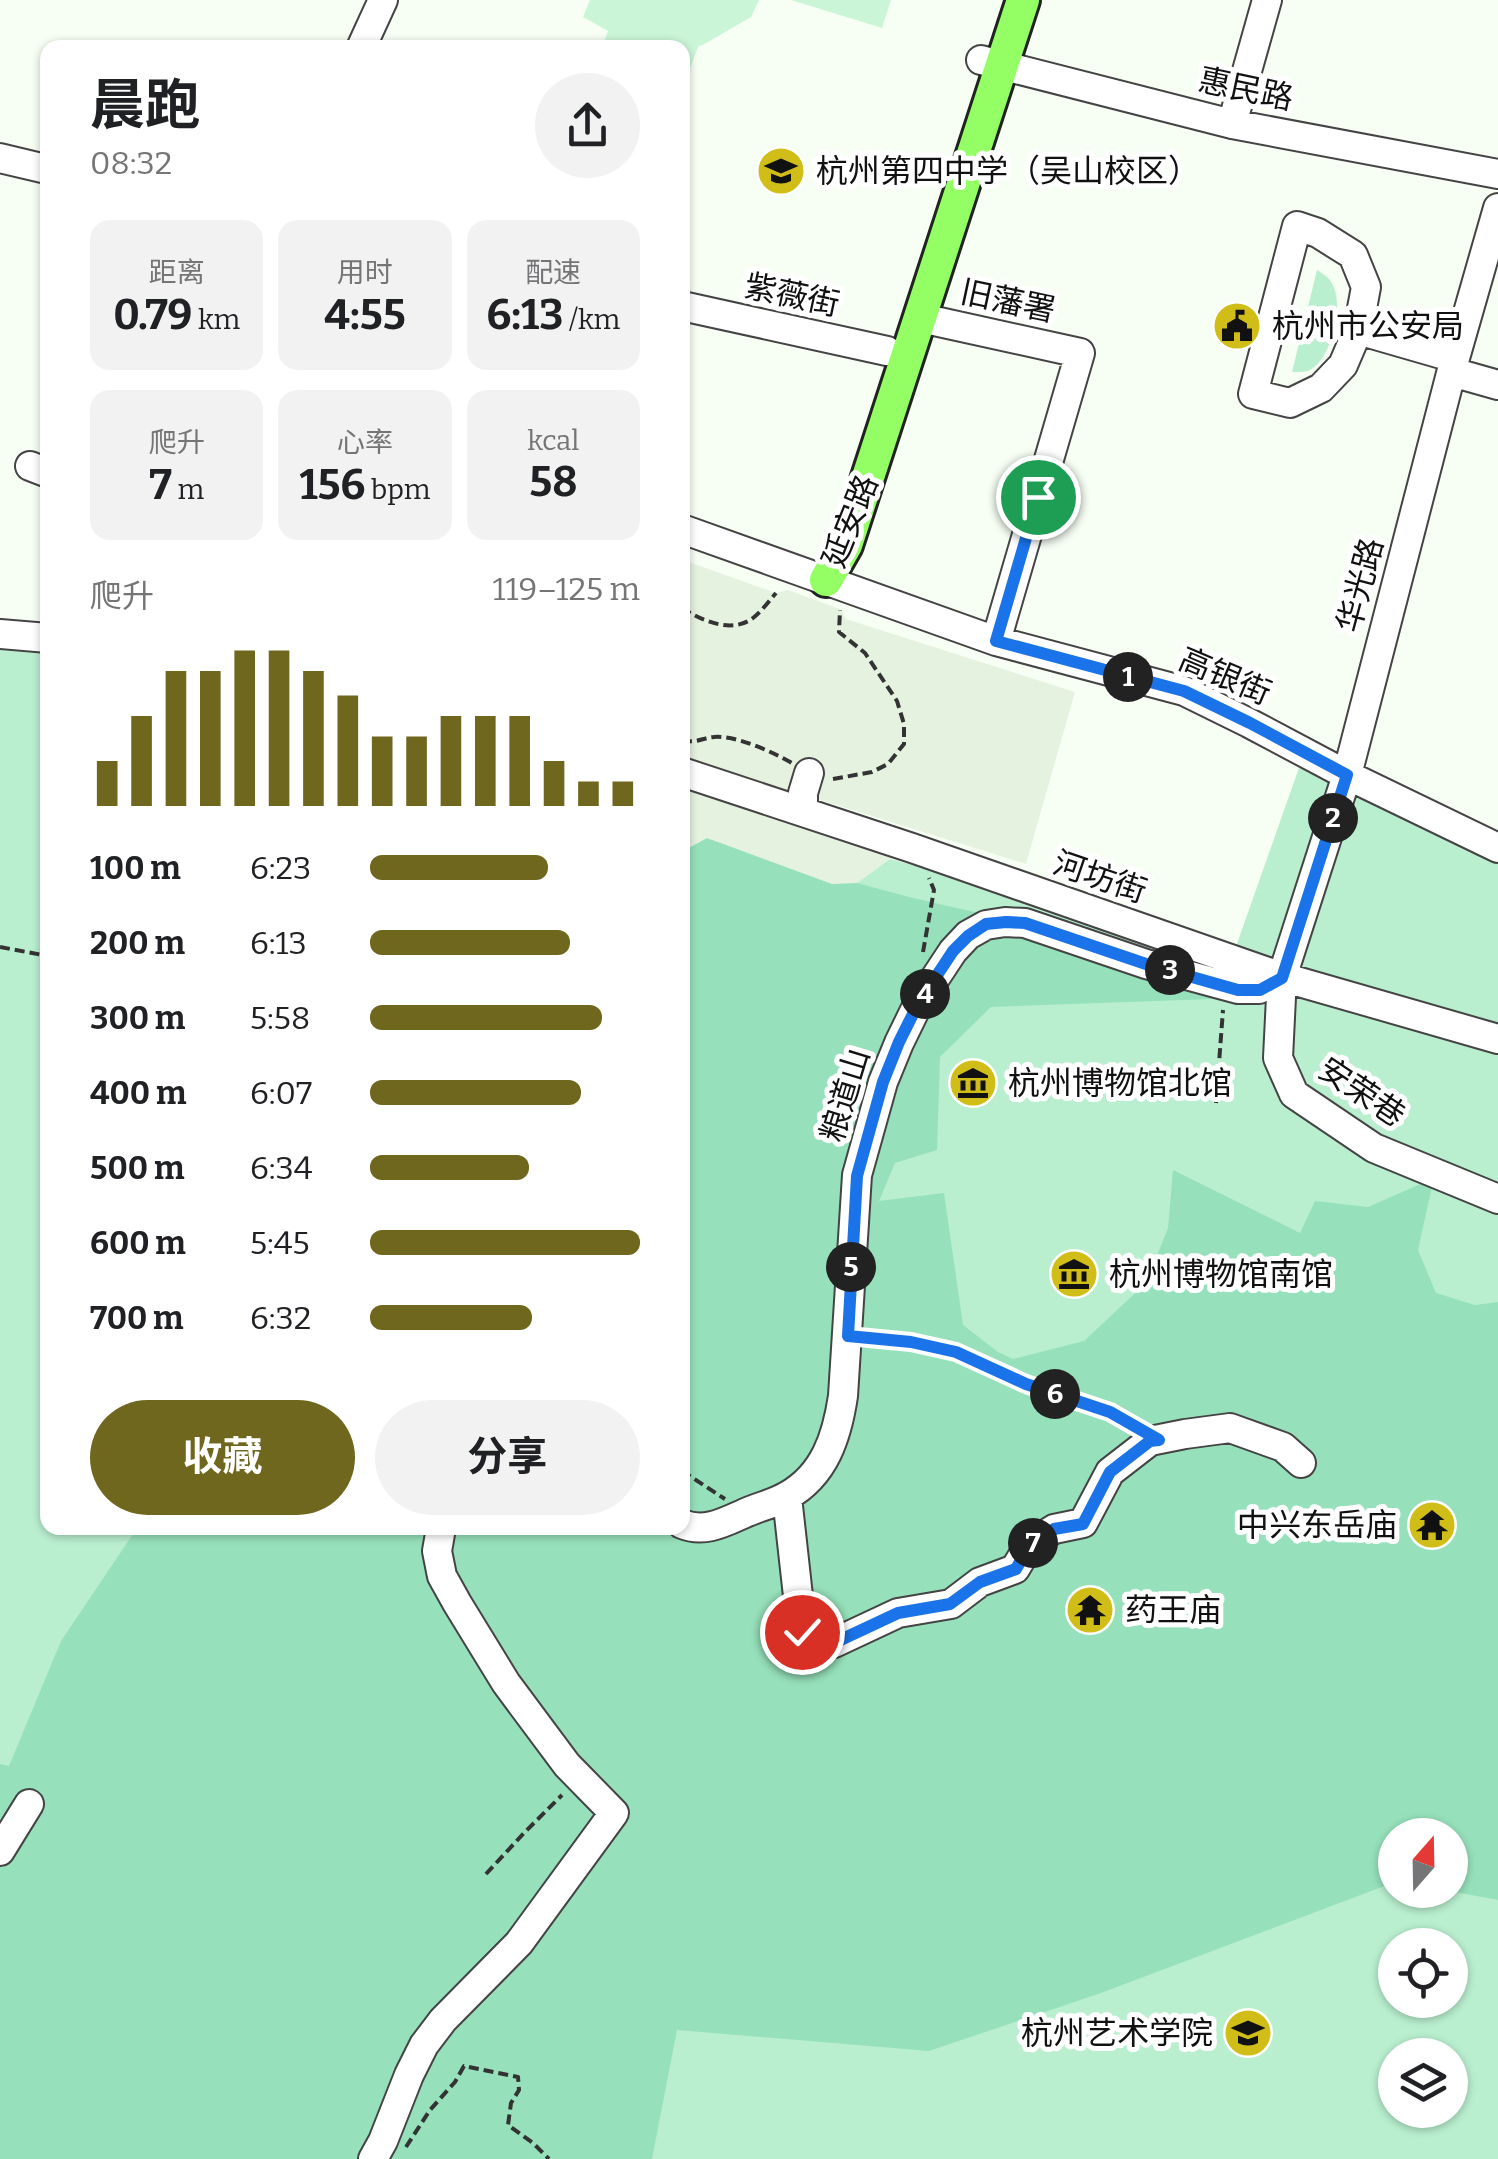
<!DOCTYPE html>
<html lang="zh">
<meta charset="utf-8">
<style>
body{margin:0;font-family:Bitter,"Noto Sans SC",serif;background:#f2f2f2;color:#202124;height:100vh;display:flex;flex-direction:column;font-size:38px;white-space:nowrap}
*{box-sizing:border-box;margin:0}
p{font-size:32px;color:#757577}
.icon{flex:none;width:55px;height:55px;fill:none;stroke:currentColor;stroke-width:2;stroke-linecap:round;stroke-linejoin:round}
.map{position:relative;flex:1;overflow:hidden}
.details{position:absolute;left:40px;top:40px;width:650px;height:1495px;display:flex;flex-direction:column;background:#fff;border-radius:20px;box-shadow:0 2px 8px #0004}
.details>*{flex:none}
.needle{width:65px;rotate:20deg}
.buttons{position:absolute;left:1378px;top:1818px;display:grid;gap:20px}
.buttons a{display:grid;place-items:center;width:90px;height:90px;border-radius:50%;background:#fff;box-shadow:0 2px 8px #0004;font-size:50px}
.pin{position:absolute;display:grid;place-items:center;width:85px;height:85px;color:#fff;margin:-42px;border:5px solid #fff;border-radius:50%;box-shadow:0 2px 10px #0007}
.km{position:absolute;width:50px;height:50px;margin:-25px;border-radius:50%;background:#222;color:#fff;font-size:28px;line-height:50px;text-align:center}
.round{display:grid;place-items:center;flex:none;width:105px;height:105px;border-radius:52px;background:#f2f2f2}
.summary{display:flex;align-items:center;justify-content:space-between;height:170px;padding:0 50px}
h1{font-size:55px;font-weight:700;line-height:75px}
.figures{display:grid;grid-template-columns:repeat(3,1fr);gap:15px;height:170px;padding:10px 50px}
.figures div{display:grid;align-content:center;border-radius:20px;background:#f2f2f2;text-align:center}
.figures b{font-size:42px;font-weight:700}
.figures small{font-size:28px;font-weight:400}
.figures p{font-size:28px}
.chart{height:280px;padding:20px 50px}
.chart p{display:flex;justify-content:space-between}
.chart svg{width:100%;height:180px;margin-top:10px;stroke:#70671f;stroke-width:6}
.button{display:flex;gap:20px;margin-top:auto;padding:20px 50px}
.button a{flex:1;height:115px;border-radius:60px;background:#70671f;color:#fff;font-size:40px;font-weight:700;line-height:115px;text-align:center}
.button a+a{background:#f2f2f2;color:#202124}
ul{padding:0 50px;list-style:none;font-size:32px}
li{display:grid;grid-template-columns:160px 120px 1fr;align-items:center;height:75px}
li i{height:25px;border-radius:12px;background:#70671f}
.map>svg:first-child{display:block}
.green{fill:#b9efcf;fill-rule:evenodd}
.forest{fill:#96e1bb}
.pitch{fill:#cbf5d7}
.plaza{fill:#e6f2e0}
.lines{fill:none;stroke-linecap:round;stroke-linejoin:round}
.minor-casing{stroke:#444;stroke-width:32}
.major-casing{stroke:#222;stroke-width:38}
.path{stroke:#333;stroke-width:4;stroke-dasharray:10 5;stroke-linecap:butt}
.minor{stroke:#fff;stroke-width:28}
.major{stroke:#93ff64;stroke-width:32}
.route-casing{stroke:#fff;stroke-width:20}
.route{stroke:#1a73e8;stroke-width:12}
.labels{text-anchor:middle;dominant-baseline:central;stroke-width:10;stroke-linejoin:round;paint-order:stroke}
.street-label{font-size:32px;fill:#111;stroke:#fff}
.poi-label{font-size:32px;fill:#111;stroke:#fff;text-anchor:start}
</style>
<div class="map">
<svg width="1498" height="2159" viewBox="0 0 1498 2159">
<rect width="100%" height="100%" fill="#f7fff4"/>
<path class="green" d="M 1317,270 C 1325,275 1331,279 1334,288 C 1343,309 1331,361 1308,371 C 1306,372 1294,372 1292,372 Z
M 0,646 L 47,653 L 48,1528 L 682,1528 L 683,801 L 1233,955 L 1300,765 L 1498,837 L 1498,2159 L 0,2159 ZM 1395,1835 L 1450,1835 L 1450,1890 L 1395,1890 ZM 1395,1945 L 1450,1945 L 1450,2000 L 1395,2000 ZM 1395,2055 L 1450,2055 L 1450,2110 L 1395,2110 Z"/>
<path class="forest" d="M 706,838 C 806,868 905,900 1007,918 L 1267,997 L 991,1007 L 940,1057 L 937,1150 L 895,1163 L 879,1201 L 944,1193 L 963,1325 L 998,1352 L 1013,1359 L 1084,1341 L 1146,1283 L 1168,1228 L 1173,1170 L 1300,1233 L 1315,1201 L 1368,1207 L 1434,1178 L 1418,1250 L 1436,1293 L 1475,1305 L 1498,1302 L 1498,1900 L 1445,1890 L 1450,1890 L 1450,1835 L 1395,1835 L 1395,1882 L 1101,1993 L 929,2051 L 677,2030 L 652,2159 L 0,2159 L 0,1764 L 9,1766 L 61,1641 L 137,1528 L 682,1528 L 683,851 Z"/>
<path class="pitch" d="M 590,0 L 759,0 L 751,17 L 701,46 L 699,45 L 683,86 L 682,48 L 602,47 L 608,31 L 583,17 Z
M 791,0 L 891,0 L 882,28 Z"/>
<path class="plaza" d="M 683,560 L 776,593 L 788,590 L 840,609 L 846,619 L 1075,692 L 1026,864 L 683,757 Z
M 683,767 L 914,842 L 857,883 L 832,884 L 707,838 L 683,851 Z"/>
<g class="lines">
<g class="minor-casing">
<path id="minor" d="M 361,48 L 383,0
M 981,60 L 1232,124 L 1498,174
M 1232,124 L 1267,0
M 0,158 L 46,169 L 48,167
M 1498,208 L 1455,358 L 1347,775 L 1282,977 L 1278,1058 L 1294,1094 L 1374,1148 L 1498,1199
M 682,306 L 887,351
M 921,318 L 1080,353 L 996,641
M 1358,330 L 1343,365 L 1321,388 L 1290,403 L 1253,394 L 1297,226 L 1318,233 L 1353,255 L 1366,287 L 1358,330 L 1455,358
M 1452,372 L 1498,385
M 30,466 L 48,473
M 682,529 L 996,641 L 1184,691 L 1249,723 L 1347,775 L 1498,848
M 0,634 L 48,638
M 682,772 L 912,848 L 1282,977 L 1498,1039
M 803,805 L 803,793 L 809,773
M 787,1497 L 802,1632 L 834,1643 L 898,1613 L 951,1604 L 980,1582 L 1015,1569 L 1030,1544 L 1054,1529 L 1083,1523 L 1110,1472 L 1150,1441 L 1185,1434 L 1230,1428 L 1283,1447 L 1301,1463
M 682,1524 C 704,1533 723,1523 743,1514 C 757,1507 774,1504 787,1496 C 825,1475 837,1436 843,1396 L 857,1175 L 883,1082 L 899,1043 L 918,1004 L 953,951 L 968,935 L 986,925 L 1005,922 L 1025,923 L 1146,964 L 1238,989 L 1259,989 L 1282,977
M 0,1851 L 29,1804
M 373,2159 L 383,2141 L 409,2075 L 424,2045 L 443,2020 L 519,1943 L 614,1813 L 567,1765 L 506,1683 L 457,1603 L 442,1576 L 437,1551 L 441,1528"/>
</g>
<g class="major-casing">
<path id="major" d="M 826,580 L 846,545 L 1023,0"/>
</g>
<path class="path" d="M 682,608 C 702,621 732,634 753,618 C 762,611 769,601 776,593
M 682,740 C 695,744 702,738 714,737 C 735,735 773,752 792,763
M 833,779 L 872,772 L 888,764 L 904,744 L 904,724 L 897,701 L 865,653 L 839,632 L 840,610
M 0,947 L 48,956
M 923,952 L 934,890 L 929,878
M 1216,1103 L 1223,1010
M 868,1337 L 911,1342 L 956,1351 L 1026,1383 L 1110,1412 L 1132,1425
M 682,1471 L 725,1499
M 486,1874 L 524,1833 L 562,1795
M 406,2147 L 430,2110 L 455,2082 L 464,2066 L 518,2077 L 519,2090 L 511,2103 L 508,2125 L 533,2143 L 549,2159"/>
<use href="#minor" class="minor"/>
<use href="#major" class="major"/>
</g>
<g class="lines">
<g class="route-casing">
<path id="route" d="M 802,1632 L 834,1643 L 898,1613 L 950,1604 L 980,1582 L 1016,1569 L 1030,1544 L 1054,1529 L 1083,1524 L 1110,1472 L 1150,1441 L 1159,1440 L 1110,1412 L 1026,1384 L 956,1352 L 911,1342 L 848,1336 L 857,1176 L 883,1082 L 899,1042 L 918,1004 L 953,951 L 968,936 L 986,924 L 1006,922 L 1025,923 L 1146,964 L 1238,990 L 1260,990 L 1282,978 L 1347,775 L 1250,723 L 1184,691 L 996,641 L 1038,497"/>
</g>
<use href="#route" class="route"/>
</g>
<defs>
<g id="school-disc" transform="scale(2.5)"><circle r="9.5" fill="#d1bd18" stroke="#fff"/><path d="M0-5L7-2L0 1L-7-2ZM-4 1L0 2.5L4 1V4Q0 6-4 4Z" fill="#111"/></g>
<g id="civic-disc" transform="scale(2.5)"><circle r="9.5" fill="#d1bd18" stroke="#fff"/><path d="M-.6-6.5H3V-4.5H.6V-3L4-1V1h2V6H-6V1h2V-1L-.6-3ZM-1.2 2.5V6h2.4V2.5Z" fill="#111"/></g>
<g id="museum-disc" transform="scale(2.5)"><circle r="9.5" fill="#d1bd18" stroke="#fff"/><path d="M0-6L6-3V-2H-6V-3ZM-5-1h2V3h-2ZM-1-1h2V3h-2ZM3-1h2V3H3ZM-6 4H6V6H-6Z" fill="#111"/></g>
<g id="temple-disc" transform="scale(2.5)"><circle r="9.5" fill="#d1bd18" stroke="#fff"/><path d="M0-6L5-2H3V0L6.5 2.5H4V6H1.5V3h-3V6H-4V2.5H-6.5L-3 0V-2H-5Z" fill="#111"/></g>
</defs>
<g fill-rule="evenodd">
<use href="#school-disc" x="781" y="171"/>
<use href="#civic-disc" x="1237" y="326"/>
<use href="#museum-disc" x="973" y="1083"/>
<use href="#museum-disc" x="1074" y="1274"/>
<use href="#temple-disc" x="1432" y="1525"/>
<use href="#temple-disc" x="1090" y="1610"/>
<use href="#school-disc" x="1248" y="2033"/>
</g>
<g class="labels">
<g class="street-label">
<text transform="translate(1246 89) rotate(12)">惠民路</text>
<text transform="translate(792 295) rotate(12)">紫薇街</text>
<text transform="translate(1008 301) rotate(12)">旧藩署</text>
<text transform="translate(850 521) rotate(-68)">延安路</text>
<text transform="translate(1360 585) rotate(-75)">华光路</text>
<text transform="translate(1225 676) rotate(23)">高银街</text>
<text transform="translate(1100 877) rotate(19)">河坊街</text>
<text transform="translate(1362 1092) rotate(34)">安荣巷</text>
<text transform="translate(845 1095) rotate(-73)">粮道山</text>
</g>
<g class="poi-label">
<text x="816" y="171">杭州第四中学（吴山校区）</text>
<text x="1272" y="326">杭州市公安局</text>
<text x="1008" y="1083">杭州博物馆北馆</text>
<text x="1109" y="1274">杭州博物馆南馆</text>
<text x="1397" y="1525" text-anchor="end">中兴东岳庙</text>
<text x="1125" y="1610">药王庙</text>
<text x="1213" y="2033" text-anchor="end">杭州艺术学院</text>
</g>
</g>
</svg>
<div class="buttons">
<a><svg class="needle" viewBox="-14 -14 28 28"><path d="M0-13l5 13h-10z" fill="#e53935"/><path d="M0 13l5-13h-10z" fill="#757577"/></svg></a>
<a><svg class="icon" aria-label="locate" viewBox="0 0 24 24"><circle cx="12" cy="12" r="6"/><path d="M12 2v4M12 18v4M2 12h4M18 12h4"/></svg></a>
<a><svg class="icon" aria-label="layers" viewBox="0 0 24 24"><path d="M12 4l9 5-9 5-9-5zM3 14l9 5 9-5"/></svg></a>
</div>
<div class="pin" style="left:1038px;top:497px;background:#1e9e55"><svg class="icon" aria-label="arrive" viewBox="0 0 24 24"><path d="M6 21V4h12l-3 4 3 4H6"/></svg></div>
<div class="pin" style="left:802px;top:1632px;background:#d93025"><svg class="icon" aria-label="check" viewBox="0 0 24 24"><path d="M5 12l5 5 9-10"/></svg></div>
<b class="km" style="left:1128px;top:677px">1</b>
<b class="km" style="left:1333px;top:818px">2</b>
<b class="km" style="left:1170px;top:970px">3</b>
<b class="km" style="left:925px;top:994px">4</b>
<b class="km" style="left:851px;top:1267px">5</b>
<b class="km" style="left:1055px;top:1394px">6</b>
<b class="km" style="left:1033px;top:1543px">7</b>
<section class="details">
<div class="summary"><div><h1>晨跑</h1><p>08:32</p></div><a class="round"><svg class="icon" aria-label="share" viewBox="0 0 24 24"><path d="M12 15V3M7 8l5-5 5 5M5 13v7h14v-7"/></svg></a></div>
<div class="figures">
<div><p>距离</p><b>0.79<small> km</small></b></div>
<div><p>用时</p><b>4:55</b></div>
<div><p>配速</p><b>6:13<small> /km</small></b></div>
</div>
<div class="figures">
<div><p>爬升</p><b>7<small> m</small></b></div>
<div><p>心率</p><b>156<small> bpm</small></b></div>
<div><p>kcal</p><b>58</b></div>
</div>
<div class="chart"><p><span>爬升</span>119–125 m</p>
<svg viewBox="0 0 160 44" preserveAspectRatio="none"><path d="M5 44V33M15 44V22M25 44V11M35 44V11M45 44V6M55 44V6M65 44V11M75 44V17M85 44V27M95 44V27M105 44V22M115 44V22M125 44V22M135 44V33M145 44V38M155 44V38"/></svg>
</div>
<ul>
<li><b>100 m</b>6:23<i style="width:66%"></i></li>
<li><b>200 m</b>6:13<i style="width:74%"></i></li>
<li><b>300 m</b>5:58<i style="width:86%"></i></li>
<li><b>400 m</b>6:07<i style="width:78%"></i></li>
<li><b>500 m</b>6:34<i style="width:59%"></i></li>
<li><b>600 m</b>5:45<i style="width:100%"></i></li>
<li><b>700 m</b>6:32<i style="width:60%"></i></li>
</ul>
<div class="button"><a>收藏</a><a>分享</a></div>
</section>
</div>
